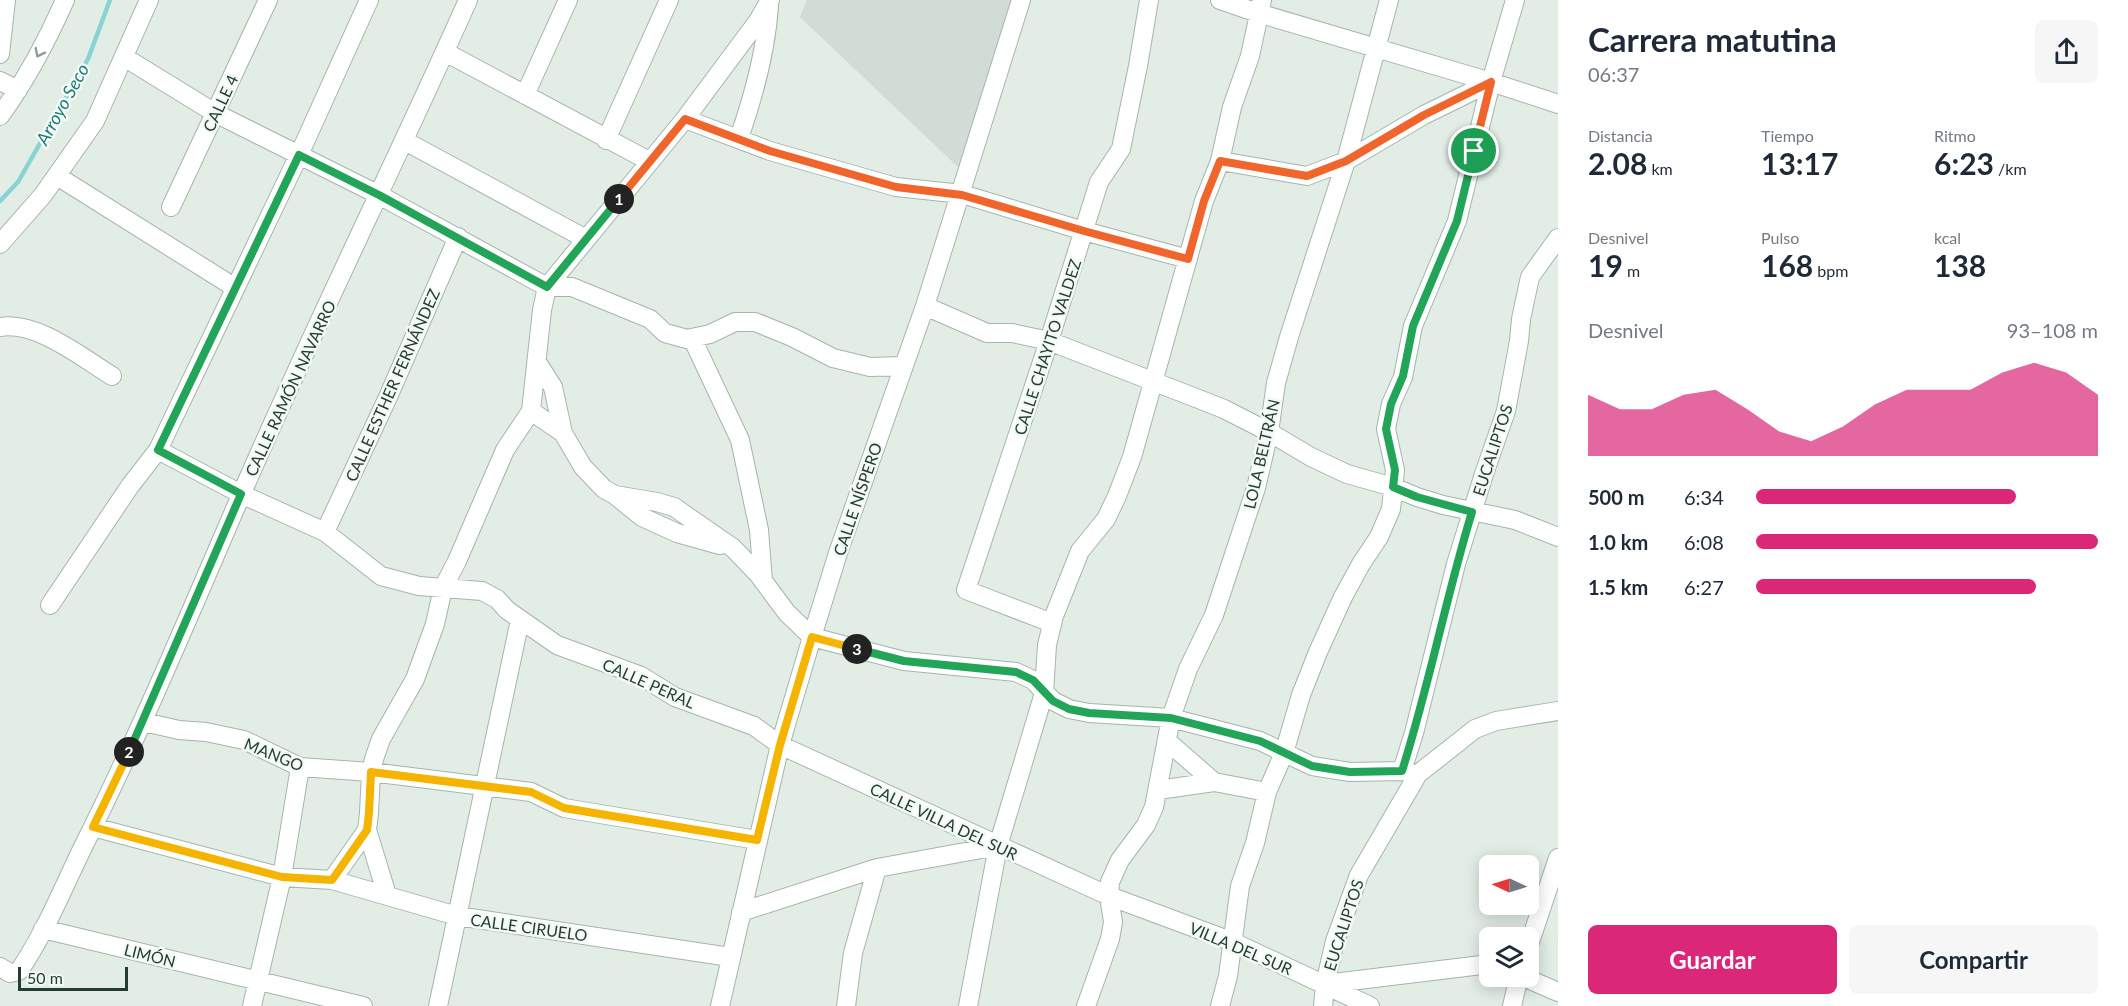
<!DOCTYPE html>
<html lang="es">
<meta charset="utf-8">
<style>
body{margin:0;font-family:Lato,sans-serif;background:#f6f6f7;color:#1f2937;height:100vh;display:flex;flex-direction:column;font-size:22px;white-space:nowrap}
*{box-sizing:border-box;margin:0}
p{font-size:20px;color:#747a83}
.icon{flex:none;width:33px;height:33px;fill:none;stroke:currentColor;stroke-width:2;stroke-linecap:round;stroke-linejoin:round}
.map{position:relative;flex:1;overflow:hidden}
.panel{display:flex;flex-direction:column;background:#fff;width:570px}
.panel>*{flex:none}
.needle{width:39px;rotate:274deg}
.fabs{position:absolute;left:1479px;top:855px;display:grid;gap:12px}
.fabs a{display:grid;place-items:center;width:60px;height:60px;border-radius:9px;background:#fff;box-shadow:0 3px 15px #0003;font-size:30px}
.scale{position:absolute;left:18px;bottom:15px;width:110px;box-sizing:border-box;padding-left:6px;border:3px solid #223e32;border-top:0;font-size:16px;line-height:21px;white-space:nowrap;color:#223e32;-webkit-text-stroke:4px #f3f9f5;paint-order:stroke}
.pin{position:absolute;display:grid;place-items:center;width:51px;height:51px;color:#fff;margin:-26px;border:3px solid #fff;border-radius:50%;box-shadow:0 2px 6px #0007}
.km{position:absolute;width:30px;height:30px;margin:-15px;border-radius:50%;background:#222;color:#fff;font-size:16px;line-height:30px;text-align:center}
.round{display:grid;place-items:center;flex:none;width:63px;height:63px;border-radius:9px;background:#f6f6f7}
.overview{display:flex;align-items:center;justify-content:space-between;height:102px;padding:0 30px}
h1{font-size:33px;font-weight:700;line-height:45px}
.metrics{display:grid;grid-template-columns:repeat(3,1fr);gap:9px;height:102px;padding:6px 30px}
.metrics div{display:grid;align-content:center}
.metrics b{font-size:30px;font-weight:700}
.metrics small{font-size:16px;font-weight:400}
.metrics p{font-size:16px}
.chart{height:168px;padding:12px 30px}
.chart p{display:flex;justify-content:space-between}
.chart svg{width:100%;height:108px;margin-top:6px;fill:#db2777;opacity:.7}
.cta{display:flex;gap:12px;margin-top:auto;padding:12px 30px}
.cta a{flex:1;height:69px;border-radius:9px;background:#db2777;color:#fff;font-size:24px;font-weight:700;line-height:69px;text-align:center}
.cta a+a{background:#f6f6f7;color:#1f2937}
ul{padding:0 30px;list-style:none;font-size:20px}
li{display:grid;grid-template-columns:96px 72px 1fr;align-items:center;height:45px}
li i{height:15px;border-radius:8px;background:#db2777}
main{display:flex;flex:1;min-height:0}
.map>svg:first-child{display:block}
.built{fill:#d0dcd5}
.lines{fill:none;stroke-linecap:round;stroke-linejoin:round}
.stream{stroke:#89d3d2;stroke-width:4.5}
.minor-casing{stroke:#a5b5ac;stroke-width:20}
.minor{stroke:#fff;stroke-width:18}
.oneway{stroke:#909e98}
.split-1-casing{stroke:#fff;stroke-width:12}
.split-2-casing{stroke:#fff;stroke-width:12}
.split-3-casing{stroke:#fff;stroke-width:12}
.split-4-casing{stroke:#fff;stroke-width:12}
.split-1{stroke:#f0652b;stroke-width:8}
.split-2{stroke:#22a559;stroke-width:8}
.split-3{stroke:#f5b400;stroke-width:8}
.split-4{stroke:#22a559;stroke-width:8}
.labels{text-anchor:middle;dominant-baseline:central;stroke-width:5;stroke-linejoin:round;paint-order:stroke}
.street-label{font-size:16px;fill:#223e32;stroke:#f3f9f5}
.water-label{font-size:18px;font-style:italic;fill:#1a7b7b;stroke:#f3f9f5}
</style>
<main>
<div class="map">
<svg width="1558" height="1006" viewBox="0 0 1558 1006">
<rect width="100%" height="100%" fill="#e2ede6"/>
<path class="built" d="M 807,0 L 1016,0 L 961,170 L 800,17 Z"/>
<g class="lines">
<path class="stream" d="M 0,201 L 18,182 L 88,59 L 110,0"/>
<g class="minor-casing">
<path id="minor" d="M 1220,0 L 1258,13 L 1491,82 L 1558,104
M 445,52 L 649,161
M 0,54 L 6,0
M 124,57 L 215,113 L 379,195 L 547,287
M 0,81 L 18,90
M 525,95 L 568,0
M 0,116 C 26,80 47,41 65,0
M 685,119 L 770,151 L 896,187 L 962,194 L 1084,231 L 1188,259
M 739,138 C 754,95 766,52 769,6
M 606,140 L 669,0
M 405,141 L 586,239
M 1220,161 L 1307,176 L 1346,161 L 1424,115 L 1491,82
M 57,176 L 234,287
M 171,207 L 268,0
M 0,244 L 43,195 L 95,121 L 149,0
M 547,287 L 572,287 L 650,319 L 665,333 L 687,339 L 710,334 L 735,322 L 755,322 L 792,337 L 833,358 L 870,367 L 904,366
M 925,306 L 987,333 L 1012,333 L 1049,341 L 1196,398 L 1224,409 L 1269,432 L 1311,457 L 1347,474 L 1393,487 L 1417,497 L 1443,505 L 1515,520 L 1558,537
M 0,327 C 37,321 81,357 112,376
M 692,338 L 740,440 L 759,530 L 763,581
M 537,362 L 553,387 L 563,433
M 531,411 L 563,433 L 583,467 L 604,489 L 615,495 L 657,502 L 674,507 L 733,548 L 758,574 L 787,613 L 812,637 L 904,661 L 1016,672 L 1033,680 L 1053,701 L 1069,709 L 1089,713 L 1171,718 L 1260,741 L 1312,766 L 1350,772 L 1402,771 L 1418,774
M 158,450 L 241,494 L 325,532 L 381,576 L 419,586 L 482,591 L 497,599 L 507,610 L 557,645 L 641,676 L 675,697 L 754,726 L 780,745 L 1109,896 L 1233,942 L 1370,1006
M 616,496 L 642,517 L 677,533 L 720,545
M 325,532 L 388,397 L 458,237
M 50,605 L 130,486 L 158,450 L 299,155 L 369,0
M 1052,623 L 966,590 L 1049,341 L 1099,182 L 1121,149 L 1138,66 L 1149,0
M 144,722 L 179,730 L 206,732 L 244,740 L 300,767 L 371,772 L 531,792 L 564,808 L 757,840
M 1167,741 L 1214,782
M 1402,771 L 1414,733 L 1456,564 L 1484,474 L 1506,411 L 1519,341 L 1521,319 L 1530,277 L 1558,238
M 1158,790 L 1214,782 L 1267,792
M 93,827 L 282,877 L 332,880 L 457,916 L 730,957
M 332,880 L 367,830
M 387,895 L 367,830 L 369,813 L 371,772 L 374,759 L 381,739 L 415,679 L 435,624 L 443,588 L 457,561 L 505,450 L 531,411 L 542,310 L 547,287 L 685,119 L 758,21 L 770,0
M 741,912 L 877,868 L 998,846
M 43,929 L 363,1006
M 1528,948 L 1558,858
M 0,967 L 10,973 L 19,971 C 45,933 63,888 83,847 C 136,741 182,632 229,523 C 304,347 390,175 468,0
M 1521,976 L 1558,992
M 1325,984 L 1490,964
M 252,1006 L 282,877 L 300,767
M 438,1006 L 520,620
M 720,1006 L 780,745 L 812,637 L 838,553 L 925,306 L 1021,0
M 846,1006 L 853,953 L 877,868
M 968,1006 L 998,846 L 1044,693 L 1047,645 L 1054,616 L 1080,551 L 1106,519 L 1117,496 L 1132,457 L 1204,201 L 1220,161 L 1232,107 L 1250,56 L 1262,0
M 1086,1006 L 1110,939 L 1113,922 L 1109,896 L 1110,882 L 1120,860 L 1146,825 L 1154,807 L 1171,718 L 1188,669 L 1214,615 L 1256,488 L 1269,432 L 1276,383 L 1289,337 L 1346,161 L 1389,0
M 1220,1006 L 1228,976 L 1240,886 L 1255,843 L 1267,792 L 1284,753 L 1301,695 L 1318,652 L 1343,597 L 1361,564 L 1379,537 L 1391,509 L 1395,470 L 1386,429 L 1391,404 L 1403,377 L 1413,326 L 1457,221 L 1491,82 L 1515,0
M 1323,1006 L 1325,984 L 1335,941 L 1359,875 L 1418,774 L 1475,729 L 1496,721 L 1558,711
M 1512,1006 L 1519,976"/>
</g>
<use href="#minor" class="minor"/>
</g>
<defs><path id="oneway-chevron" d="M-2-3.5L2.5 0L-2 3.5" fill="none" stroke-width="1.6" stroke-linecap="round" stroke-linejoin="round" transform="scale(1.5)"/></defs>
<use class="oneway" href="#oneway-chevron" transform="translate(39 53) rotate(117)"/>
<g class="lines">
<g class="split-1-casing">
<path id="split-1" d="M 619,199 L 685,119 L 770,151 L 896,187 L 962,195 L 1084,231 L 1188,259 L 1204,201 L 1220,161 L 1307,176 L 1346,161 L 1424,115 L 1491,82 L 1474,151"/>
</g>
<g class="split-2-casing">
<path id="split-2" d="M 129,752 L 241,494 L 158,450 L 299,155 L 379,195 L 547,287 L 619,199"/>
</g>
<g class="split-3-casing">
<path id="split-3" d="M 129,752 L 93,827 L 282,877 L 332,880 L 367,830 L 369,813 L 371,772 L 531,792 L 564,808 L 757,840 L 780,745 L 812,637 L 857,649"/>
</g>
<g class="split-4-casing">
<path id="split-4" d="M 857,649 L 904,661 L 1016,672 L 1033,680 L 1053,701 L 1069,709 L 1089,713 L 1171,718 L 1260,741 L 1312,766 L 1350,772 L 1402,771 C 1429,686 1446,597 1472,512 L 1417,497 L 1393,487 L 1395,470 L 1386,429 L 1391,404 L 1403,376 L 1413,326 L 1457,221 L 1474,151"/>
</g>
<use href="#split-1" class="split-1"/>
<use href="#split-2" class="split-2"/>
<use href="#split-3" class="split-3"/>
<use href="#split-4" class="split-4"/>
</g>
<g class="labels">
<g class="street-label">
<text transform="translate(220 103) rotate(-65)">CALLE 4</text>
<text transform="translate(1047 347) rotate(-72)">CALLE CHAYITO VALDEZ</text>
<text transform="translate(392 385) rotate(-66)">CALLE ESTHER FERNÁNDEZ</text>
<text transform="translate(290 388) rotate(-65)">CALLE RAMÓN NAVARRO</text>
<text transform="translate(1492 450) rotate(-72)">EUCALIPTOS</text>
<text transform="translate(1261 454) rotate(-77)">LOLA BELTRÁN</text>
<text transform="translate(857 499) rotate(-71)">CALLE NÍSPERO</text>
<text transform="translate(649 683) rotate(24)">CALLE PERAL</text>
<text transform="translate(274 754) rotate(22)">MANGO</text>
<text transform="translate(944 821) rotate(25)">CALLE VILLA DEL SUR</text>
<text transform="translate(1343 925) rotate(-72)">EUCALIPTOS</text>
<text transform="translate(529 927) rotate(8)">CALLE CIRUELO</text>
<text transform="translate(1241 948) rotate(23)">VILLA DEL SUR</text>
<text transform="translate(150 955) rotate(14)">LIMÓN</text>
</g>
<g class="water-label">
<text transform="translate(62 104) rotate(-61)">Arroyo Seco</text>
</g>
</g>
</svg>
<div class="fabs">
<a><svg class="needle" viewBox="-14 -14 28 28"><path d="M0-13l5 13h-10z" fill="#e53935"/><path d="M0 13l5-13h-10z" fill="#747a83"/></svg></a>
<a><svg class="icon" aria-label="layers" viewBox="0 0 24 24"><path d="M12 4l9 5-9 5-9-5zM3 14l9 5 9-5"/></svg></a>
</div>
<div class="scale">50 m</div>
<div class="pin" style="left:1474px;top:151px;background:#1e9e55"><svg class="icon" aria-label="arrive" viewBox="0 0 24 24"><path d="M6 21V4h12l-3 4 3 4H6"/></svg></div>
<b class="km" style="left:619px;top:199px">1</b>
<b class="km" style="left:129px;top:752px">2</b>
<b class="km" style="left:857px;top:649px">3</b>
</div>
<section class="panel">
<div class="overview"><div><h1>Carrera matutina</h1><p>06:37</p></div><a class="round"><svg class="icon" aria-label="share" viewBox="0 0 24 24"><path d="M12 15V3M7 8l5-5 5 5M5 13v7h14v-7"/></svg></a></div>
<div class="metrics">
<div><p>Distancia</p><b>2.08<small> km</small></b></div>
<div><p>Tiempo</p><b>13:17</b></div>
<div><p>Ritmo</p><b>6:23<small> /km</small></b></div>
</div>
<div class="metrics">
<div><p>Desnivel</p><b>19<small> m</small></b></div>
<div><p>Pulso</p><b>168<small> bpm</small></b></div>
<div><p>kcal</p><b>138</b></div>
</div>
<div class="chart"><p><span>Desnivel</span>93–108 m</p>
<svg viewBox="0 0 160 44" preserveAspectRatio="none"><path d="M0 44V19L10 25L20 25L30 19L40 17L50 25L60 34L70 38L80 32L90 23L100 17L110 17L120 17L130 10L140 6L150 10L160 19V44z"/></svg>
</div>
<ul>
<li><b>500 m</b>6:34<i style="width:76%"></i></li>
<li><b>1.0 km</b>6:08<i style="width:100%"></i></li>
<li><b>1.5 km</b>6:27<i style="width:82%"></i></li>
</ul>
<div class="cta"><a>Guardar</a><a>Compartir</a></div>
</section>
</main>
